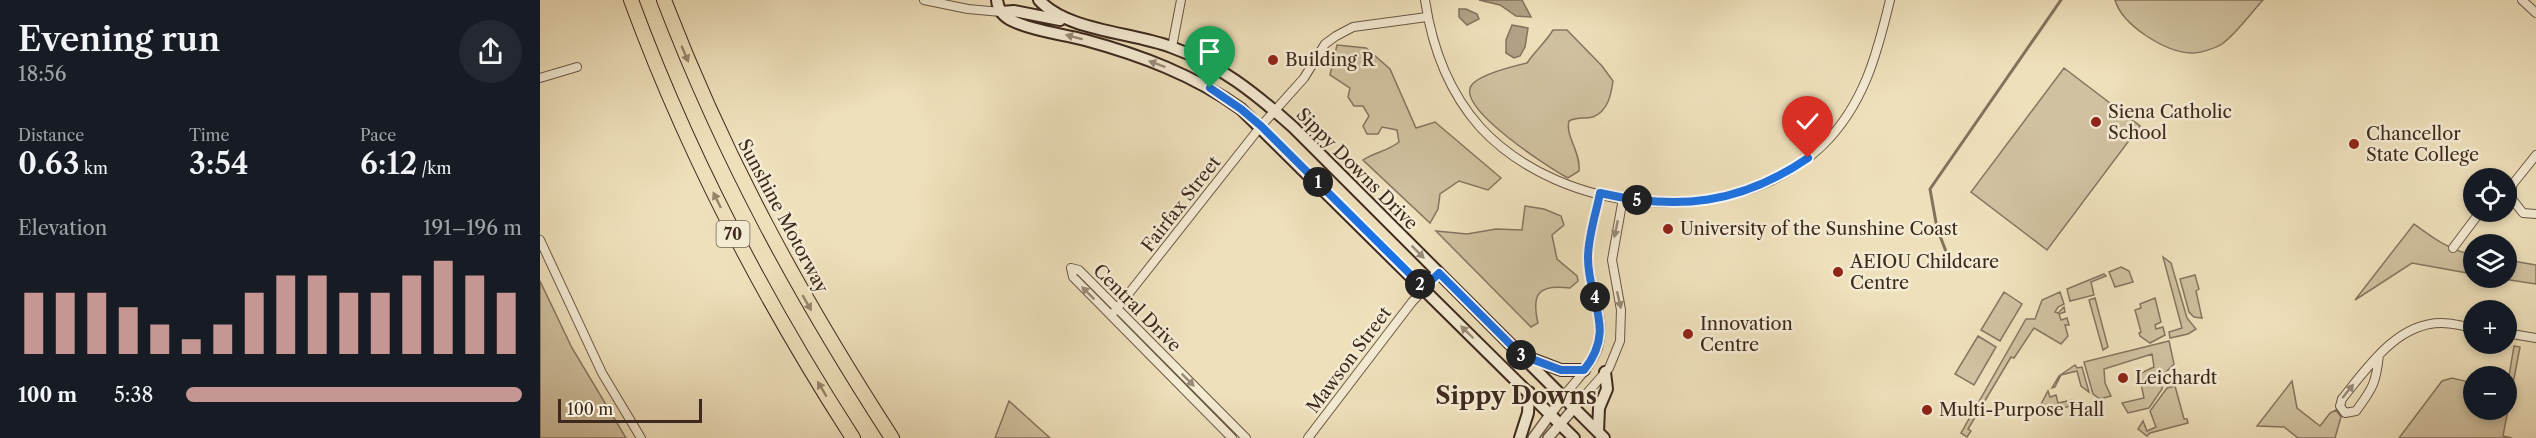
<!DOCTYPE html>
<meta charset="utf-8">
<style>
body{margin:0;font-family:"Libre Caslon Text",serif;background:#242831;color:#f1f3f6;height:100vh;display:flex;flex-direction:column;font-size:22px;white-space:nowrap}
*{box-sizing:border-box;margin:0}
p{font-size:20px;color:#9ea1a6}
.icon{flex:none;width:33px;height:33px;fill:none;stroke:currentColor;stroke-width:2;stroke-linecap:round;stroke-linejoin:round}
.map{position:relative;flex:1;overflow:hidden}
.drawer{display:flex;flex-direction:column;background:#171b24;width:540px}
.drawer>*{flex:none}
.fabs{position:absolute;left:1923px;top:168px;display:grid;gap:12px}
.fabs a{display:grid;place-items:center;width:54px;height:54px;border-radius:50%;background:#171b24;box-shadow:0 3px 9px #0003;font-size:30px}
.scale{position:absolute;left:18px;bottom:15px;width:144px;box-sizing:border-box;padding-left:6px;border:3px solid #3d291e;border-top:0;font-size:16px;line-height:21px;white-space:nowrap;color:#3d291e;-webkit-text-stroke:4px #f4ebd3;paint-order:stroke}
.pin{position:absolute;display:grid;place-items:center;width:51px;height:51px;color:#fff;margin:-62px -26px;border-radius:50% 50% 50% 0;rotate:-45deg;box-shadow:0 0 6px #0007}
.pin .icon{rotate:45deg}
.km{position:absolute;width:30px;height:30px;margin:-15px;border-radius:50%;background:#222;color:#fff;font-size:16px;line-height:30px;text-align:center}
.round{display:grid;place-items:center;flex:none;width:63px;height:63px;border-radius:32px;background:#242831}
.head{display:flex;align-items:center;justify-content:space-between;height:102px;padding:0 18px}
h1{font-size:33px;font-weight:600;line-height:45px}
.metrics{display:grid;grid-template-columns:repeat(3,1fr);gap:9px;height:102px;padding:6px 18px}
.metrics div{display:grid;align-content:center}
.metrics b{font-size:30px;font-weight:600}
.metrics small{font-size:16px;font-weight:400}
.metrics p{font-size:16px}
.chart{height:168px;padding:12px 18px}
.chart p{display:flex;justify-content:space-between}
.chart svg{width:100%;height:108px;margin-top:6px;stroke:#c59692;stroke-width:6}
ul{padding:0 18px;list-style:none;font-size:20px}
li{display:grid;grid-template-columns:96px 72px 1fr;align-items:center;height:45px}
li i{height:15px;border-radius:8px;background:#c59692}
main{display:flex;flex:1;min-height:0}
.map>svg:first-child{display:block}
.green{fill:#d0c1a0;stroke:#86755f;stroke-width:1.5}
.water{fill:#b2a286;stroke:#83725c;stroke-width:1.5}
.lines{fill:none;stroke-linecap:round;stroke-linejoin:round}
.stream{stroke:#83725c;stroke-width:3}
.minor-casing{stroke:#695745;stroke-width:10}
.tertiary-casing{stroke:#695745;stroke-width:12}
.secondary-casing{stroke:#3d291e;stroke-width:14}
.motorway-casing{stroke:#3d291e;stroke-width:16}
.minor{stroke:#f4ebd3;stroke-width:8}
.tertiary{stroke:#f4ebd3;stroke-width:9}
.secondary{stroke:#f4ebd3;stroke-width:10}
.motorway{stroke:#eee0bb;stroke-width:14}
.oneway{fill:#988a78}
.oneway2{fill:#96846c}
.route-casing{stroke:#fff;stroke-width:12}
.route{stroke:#1a73e8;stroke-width:8}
.poi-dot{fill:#8f2418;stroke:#f4ebd3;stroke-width:2}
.labels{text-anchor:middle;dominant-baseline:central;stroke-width:5;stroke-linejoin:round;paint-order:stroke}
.shield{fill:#f4ebd3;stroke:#746354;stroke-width:1.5}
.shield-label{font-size:16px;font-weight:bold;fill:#3d291e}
.poi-label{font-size:18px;fill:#3d291e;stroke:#f4ebd3;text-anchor:start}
.street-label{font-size:18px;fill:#3d291e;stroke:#f4ebd3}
.district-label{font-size:24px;font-weight:bold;fill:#3d291e;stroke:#f4ebd3}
</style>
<main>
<section class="drawer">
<div class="head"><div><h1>Evening run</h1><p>18:56</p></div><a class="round"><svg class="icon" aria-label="share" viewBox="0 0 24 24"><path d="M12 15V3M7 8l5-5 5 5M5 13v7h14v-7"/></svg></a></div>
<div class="metrics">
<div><p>Distance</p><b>0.63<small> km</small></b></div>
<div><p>Time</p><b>3:54</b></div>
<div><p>Pace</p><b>6:12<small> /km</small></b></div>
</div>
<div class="chart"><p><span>Elevation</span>191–196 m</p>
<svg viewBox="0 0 160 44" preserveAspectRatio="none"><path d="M5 44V19M15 44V19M25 44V19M35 44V25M45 44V32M55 44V38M65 44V32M75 44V19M85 44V12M95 44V12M105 44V19M115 44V19M125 44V12M135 44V6M145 44V12M155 44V19"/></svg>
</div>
<ul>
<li><b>100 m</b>5:38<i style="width:100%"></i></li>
</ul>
</section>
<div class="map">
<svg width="1996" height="438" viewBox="0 0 1996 438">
<rect width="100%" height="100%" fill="#eee0bb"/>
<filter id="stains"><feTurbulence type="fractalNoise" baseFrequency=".00333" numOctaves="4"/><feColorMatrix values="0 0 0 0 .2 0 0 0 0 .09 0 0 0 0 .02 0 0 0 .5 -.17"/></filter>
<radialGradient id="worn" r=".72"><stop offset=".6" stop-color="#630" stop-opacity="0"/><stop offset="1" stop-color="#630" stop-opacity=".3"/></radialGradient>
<path class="green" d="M 1575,0 L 1723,0 C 1710,14 1697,33 1682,44 C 1676,48 1658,54 1651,53 C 1625,52 1582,25 1575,0 Z
M 1013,30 L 1027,30 L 1062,66 L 1073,81 C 1071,95 1068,111 1053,117 C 1045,119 1037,117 1029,121 C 1025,136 1041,152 1039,171 L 1028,178 C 1011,169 917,109 931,86 C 938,75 974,66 987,63 C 995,51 1005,43 1013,30 Z
M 797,45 L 826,48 L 850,69 L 876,128 L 895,122 L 961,178 L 948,190 L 919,181 L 900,194 L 898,209 L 890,223 L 823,160 C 835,152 848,151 859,142 L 857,130 L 842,127 L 838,134 L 827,134 L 823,126 L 829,116 L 823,106 L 814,106 L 808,97 L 810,88 L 790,75 Z
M 1524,68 L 1600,126 L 1507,250 L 1431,192 Z
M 985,206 L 1004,209 L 1021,216 L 1024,225 L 1012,235 L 1017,259 L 1037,276 L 1038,281 L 1030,288 C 999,284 991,293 998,323 L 991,327 L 896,231 L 927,234 L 956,229 L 982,230 Z
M 1874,224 C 1893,238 1909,250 1933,255 L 1933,274 L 1872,263 L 1815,300 Z
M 1623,257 L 1631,263 L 1647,318 L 1656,329 L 1648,334 L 1630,338 L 1629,332 L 1642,328 Z
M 1967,260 L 1996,265 L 1996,284 L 1957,278 L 1966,278 Z
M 1581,267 L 1589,271 L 1593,282 L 1575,287 L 1569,272 Z
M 1564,274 L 1566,276 L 1551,282 L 1554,295 L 1530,301 L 1527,289 Z
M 1655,275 L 1659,289 L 1656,291 L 1662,318 L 1654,317 L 1649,312 L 1640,279 Z
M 0,281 L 32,348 L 86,438 L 0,438 Z
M 1464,292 L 1482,304 L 1460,341 L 1441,330 Z
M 1520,292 L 1524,304 L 1518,307 L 1515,312 L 1518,313 L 1524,307 L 1525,312 L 1519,314 L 1521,320 L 1527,318 L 1529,325 L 1525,325 L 1528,336 L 1521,344 L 1494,328 L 1474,358 L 1471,357 L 1428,429 L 1431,431 L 1427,437 L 1421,433 L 1486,319 L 1495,319 L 1502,300 Z
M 1555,298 L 1568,347 L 1563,350 L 1549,300 Z
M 1615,298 L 1621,322 L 1615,325 L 1616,329 L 1623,327 L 1625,335 L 1610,343 L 1600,336 L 1599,333 L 1601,332 L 1595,310 L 1601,308 L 1600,304 Z
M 1438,336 L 1456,347 L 1434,385 L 1415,374 Z
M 1629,341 L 1634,364 L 1625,373 L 1622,389 L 1609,408 L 1588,413 L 1582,403 L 1604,398 L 1599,374 L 1614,367 L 1612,354 L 1564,369 L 1565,383 L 1571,396 L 1560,399 L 1553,394 L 1544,362 Z
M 1974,346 L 1980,347 L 1963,436 L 1972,438 L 1859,438 L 1902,381 L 1912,378 L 1933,383 L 1934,410 L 1966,410 L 1967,388 Z
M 1535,365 L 1537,368 L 1542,367 L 1549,392 L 1541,386 L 1537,371 L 1521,375 L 1515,387 L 1512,388 L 1519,376 Z
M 1752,381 L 1757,408 L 1780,426 L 1790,413 L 1796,410 L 1801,417 L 1795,438 L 1758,438 L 1744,427 L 1717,426 Z
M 1635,386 L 1644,419 L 1647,419 L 1648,423 L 1610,433 L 1607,436 L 1598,429 L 1603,421 L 1607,431 L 1616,427 L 1610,411 L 1627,388 Z
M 1508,391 L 1510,397 L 1516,395 L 1518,403 L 1532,400 L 1538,404 L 1504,413 L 1501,404 Z
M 469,401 L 510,438 L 455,438 Z"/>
<path class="water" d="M 939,0 L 982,0 L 991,17 L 976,16 L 960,5 Z
M 919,9 L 926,9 L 937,14 L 939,19 L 927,25 L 919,17 Z
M 972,25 L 988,28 L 985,47 L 980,56 L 974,58 L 966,53 L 966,40 Z"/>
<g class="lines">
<path class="stream" d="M 1410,262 L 1397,228 L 1390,189 L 1521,0"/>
<g class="minor-casing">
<path id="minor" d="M 384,0 L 428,9 L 461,12
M 885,0 C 892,47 908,91 940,127 C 1022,216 1192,232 1282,146 C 1324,105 1337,54 1350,0
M 1982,0 L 1996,13
M 632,47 L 641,0
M 0,78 L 37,67
M 1996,155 L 1972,185 L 1972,199 L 1983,213 L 1996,214
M 0,240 L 62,373 L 101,438
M 1913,248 L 1940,212
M 575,311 L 721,126 L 764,78 L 785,44 L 796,36 L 813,27 L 887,17
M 1966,333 L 1996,338
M 1839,355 C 1836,383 1833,388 1816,411 L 1805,413 L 1800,406 L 1802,399 C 1827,368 1857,323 1901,323 C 1912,323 1923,326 1934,328
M 1023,397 C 1034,382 1052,366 1058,348 C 1067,320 1051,294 1049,266 C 1047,242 1055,217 1060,193
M 1034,408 L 1069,368 L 1080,341 L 1081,310 L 1072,260 L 1083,198
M 692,438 L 533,277 L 531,268 L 539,270 L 706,438
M 768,438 L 872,302 L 899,273"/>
</g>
<g class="tertiary-casing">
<path id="tertiary" d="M 993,438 L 1023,397
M 1008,438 L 1034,408"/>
</g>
<g class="secondary-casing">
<path id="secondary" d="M 457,0 C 458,10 464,17 473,21 C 493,31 523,34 545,40 C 600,55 654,75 701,109 L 1034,438
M 499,0 C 527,31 591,32 631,47 C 679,64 716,94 753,127 L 1064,438
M 461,12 L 474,11 L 520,20
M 987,357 L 1021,370 L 1044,370
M 1058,432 L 1059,408 L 1067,389 L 1065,372
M 980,438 L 988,413 L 989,392"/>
</g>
<g class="motorway-casing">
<path id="motorway" d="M 91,0 C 148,155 224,300 313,438
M 124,0 C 185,159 260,296 352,438"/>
</g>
<use href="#minor" class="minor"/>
<use href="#tertiary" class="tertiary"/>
<use href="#secondary" class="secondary"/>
<use href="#motorway" class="motorway"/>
</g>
<defs><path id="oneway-solid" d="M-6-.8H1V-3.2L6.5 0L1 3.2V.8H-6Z" transform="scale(1.5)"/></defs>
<g class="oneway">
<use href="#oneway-solid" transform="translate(534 37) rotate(-165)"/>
<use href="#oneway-solid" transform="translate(617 64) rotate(-160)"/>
<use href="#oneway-solid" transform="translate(1076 229) rotate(102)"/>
<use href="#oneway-solid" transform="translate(878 252) rotate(45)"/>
<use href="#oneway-solid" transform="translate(548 293) rotate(-135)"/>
<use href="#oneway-solid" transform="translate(1079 300) rotate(77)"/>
<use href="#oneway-solid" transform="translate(927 332) rotate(-136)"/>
<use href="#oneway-solid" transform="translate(648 380) rotate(45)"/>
<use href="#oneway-solid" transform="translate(1808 391) rotate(-51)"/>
</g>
<g class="oneway2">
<use href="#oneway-solid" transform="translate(145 54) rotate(67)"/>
<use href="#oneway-solid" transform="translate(177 200) rotate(-116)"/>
<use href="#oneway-solid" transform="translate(267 303) rotate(60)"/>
<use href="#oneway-solid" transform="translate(282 389) rotate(-121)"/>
</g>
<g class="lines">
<g class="route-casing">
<path id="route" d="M 670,88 L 701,109 L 721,126 L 884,288 L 899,273 L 981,355 L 1021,370 L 1044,370 C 1077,329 1048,302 1048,258 C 1048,236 1056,214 1060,193 C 1138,211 1201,204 1268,158"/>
</g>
<use href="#route" class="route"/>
</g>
<g class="poi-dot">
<circle cx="733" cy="60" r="6"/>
<circle cx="1556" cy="122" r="6"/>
<circle cx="1814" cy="144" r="6"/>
<circle cx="1128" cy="229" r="6"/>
<circle cx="1298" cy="272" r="6"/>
<circle cx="1148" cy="334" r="6"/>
<circle cx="1583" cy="378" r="6"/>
<circle cx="1387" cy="410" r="6"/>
</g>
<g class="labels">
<rect class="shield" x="176.5" y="221" width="33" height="26" rx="4.5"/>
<g class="shield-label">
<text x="193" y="234">70</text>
</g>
<g class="poi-label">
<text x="745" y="60">Building R</text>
<text x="1568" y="112">Siena Catholic<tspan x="1568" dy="21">School</tspan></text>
<text x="1826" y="134">Chancellor<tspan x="1826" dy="21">State College</tspan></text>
<text x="1140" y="229">University of the Sunshine Coast</text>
<text x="1310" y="262">AEIOU Childcare<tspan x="1310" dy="21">Centre</tspan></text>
<text x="1160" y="324">Innovation<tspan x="1160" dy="21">Centre</tspan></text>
<text x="1595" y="378">Leichardt</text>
<text x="1399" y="410">Multi-Purpose Hall</text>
</g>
<g class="street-label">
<text transform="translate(817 169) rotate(45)">Sippy Downs Drive</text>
<text transform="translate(641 204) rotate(-52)">Fairfax Street</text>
<text transform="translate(243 216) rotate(62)">Sunshine Motorway</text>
<text transform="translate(597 308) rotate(45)">Central Drive</text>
<text transform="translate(809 360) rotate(-53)">Mawson Street</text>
</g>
<g class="district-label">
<text x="976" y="395">Sippy Downs</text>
</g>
</g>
<rect width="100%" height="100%" filter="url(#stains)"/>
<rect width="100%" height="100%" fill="url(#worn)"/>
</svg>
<div class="fabs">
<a><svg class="icon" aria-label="locate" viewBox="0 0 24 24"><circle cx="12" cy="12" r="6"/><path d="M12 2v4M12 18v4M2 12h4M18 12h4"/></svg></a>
<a><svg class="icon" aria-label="layers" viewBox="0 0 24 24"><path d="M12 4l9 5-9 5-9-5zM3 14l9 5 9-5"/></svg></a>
<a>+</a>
<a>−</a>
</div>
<div class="scale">100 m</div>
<div class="pin" style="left:670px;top:88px;background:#1e9e55"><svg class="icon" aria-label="arrive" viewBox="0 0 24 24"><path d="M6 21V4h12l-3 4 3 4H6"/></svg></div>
<div class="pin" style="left:1268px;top:158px;background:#d93025"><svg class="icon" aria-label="check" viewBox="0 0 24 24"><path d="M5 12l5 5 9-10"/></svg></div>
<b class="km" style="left:778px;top:182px">1</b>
<b class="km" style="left:880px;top:284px">2</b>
<b class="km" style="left:981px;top:355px">3</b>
<b class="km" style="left:1055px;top:297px">4</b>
<b class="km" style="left:1097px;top:200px">5</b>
</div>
</main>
